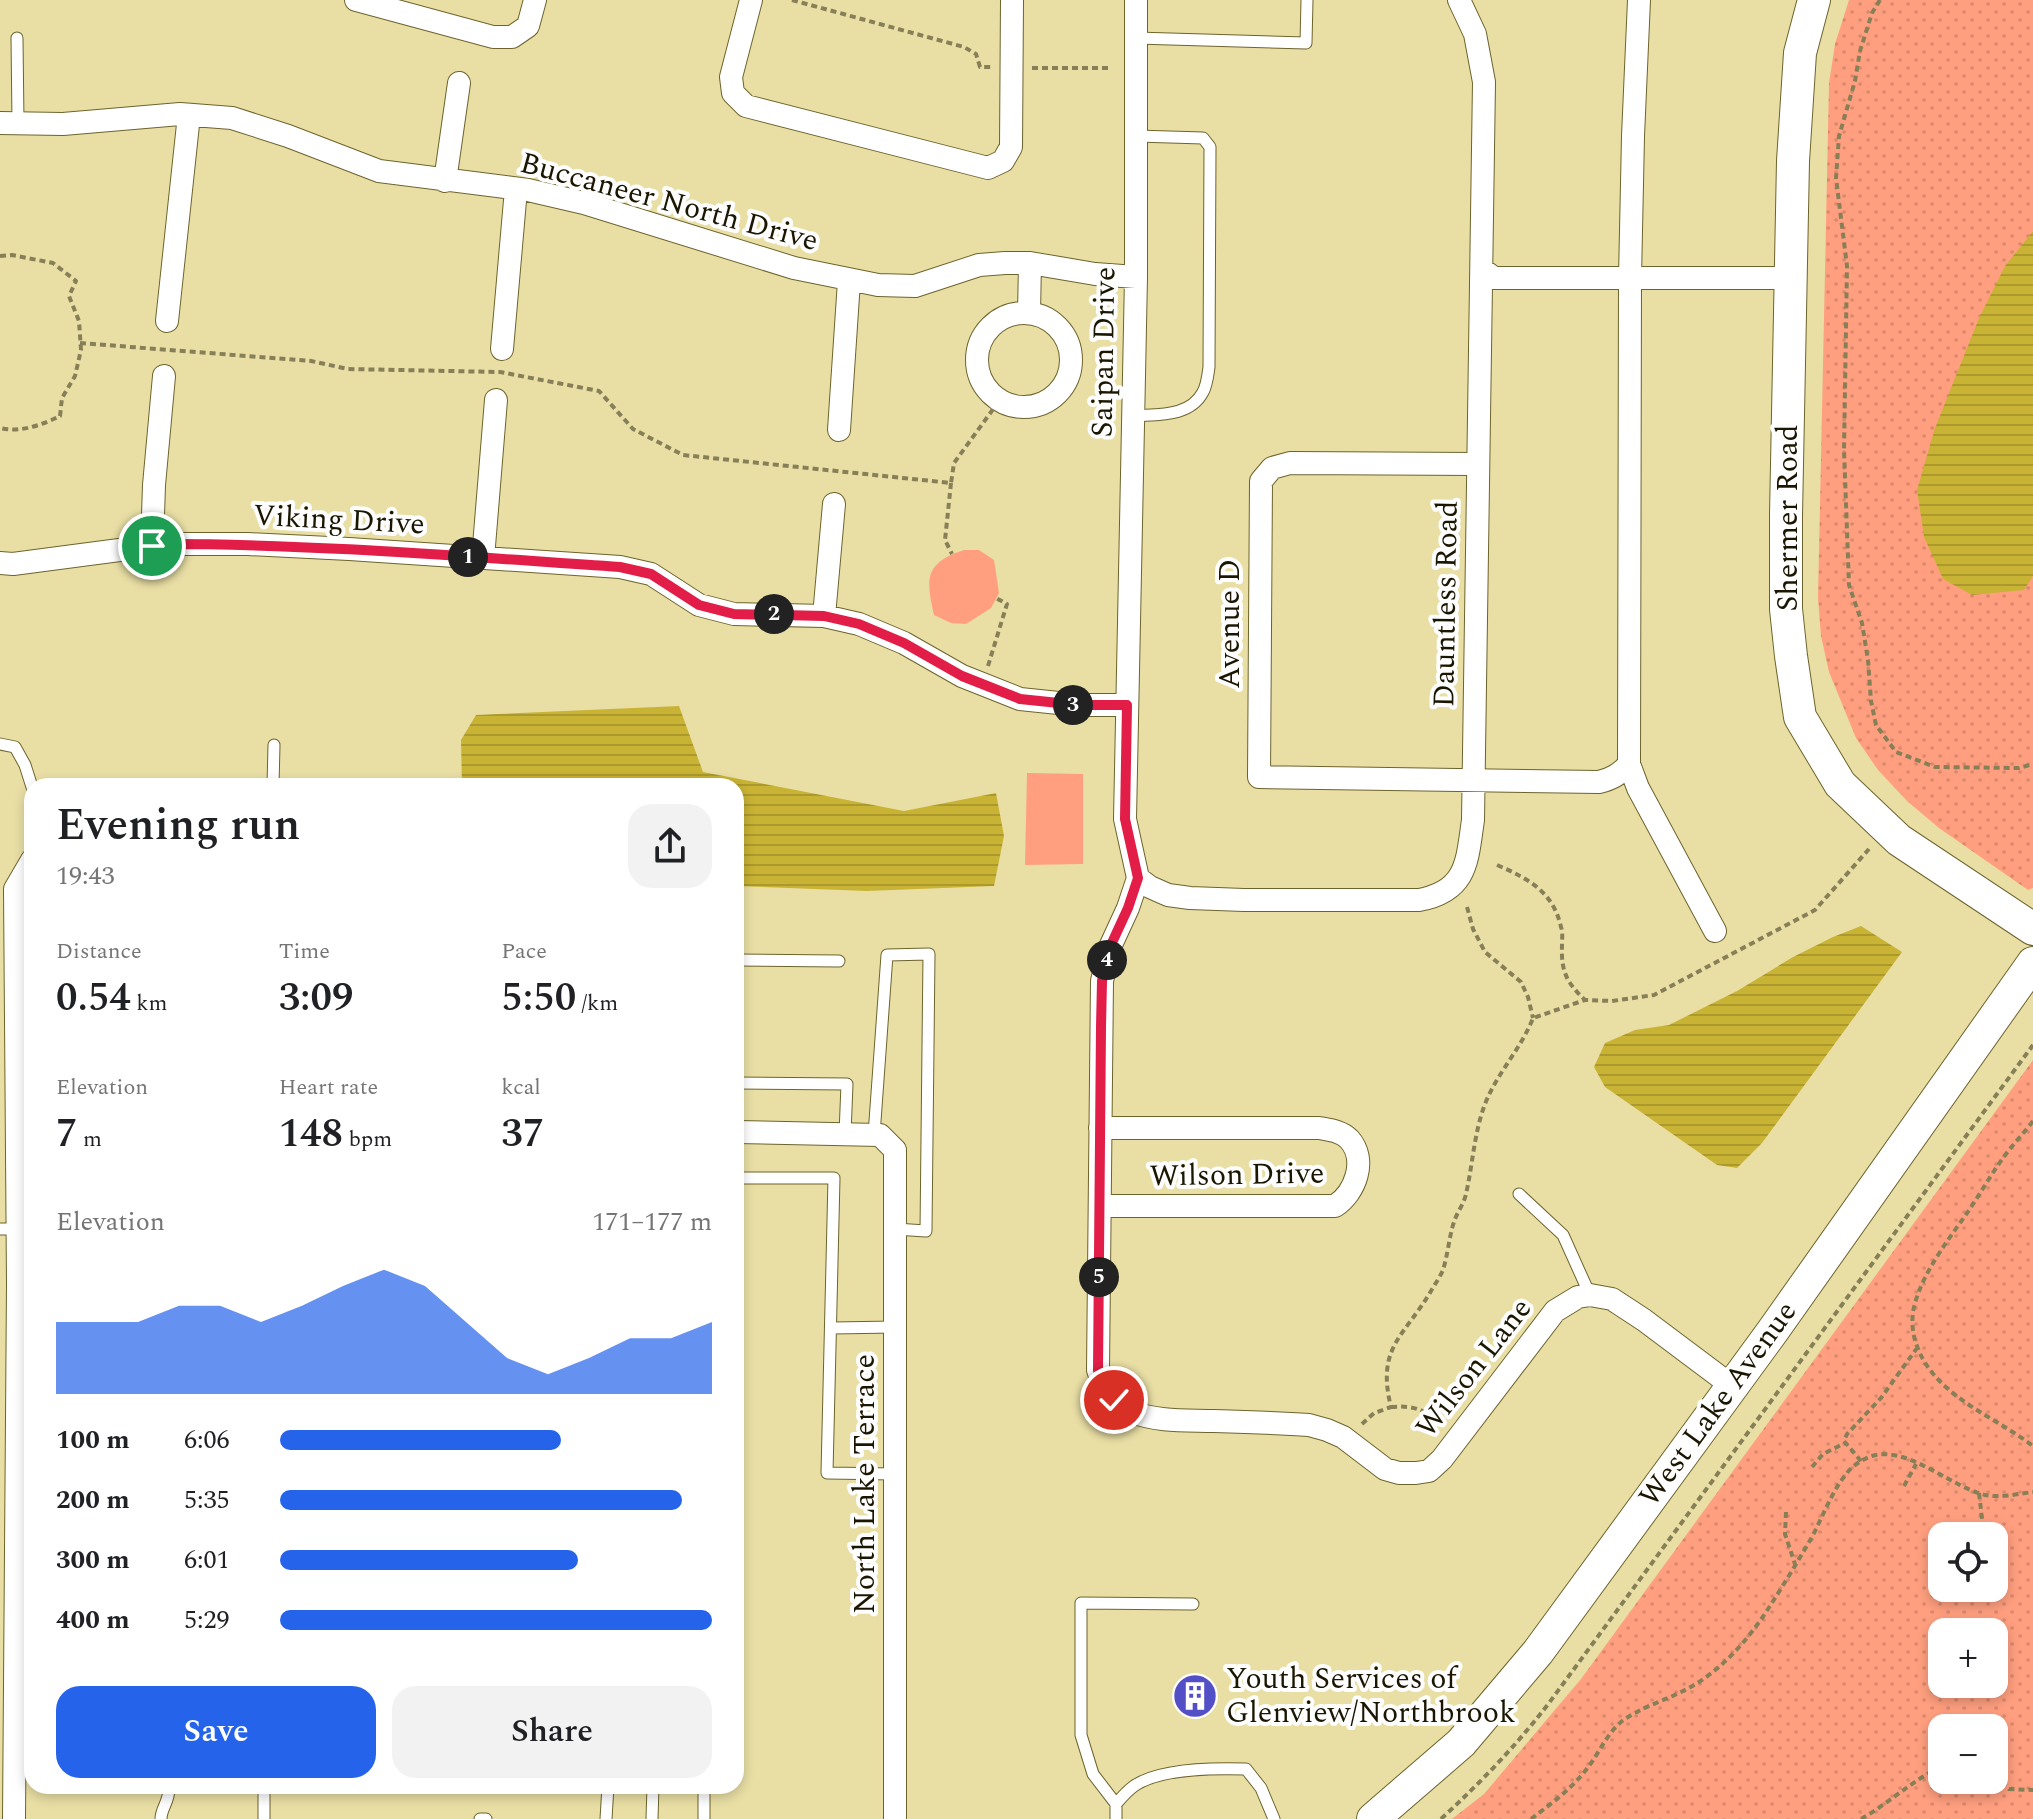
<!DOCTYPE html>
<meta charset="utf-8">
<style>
body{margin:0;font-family:Spectral,serif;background:#f2f2f2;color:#202124;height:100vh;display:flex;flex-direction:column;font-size:30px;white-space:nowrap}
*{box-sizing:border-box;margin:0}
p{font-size:26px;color:#757577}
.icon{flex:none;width:44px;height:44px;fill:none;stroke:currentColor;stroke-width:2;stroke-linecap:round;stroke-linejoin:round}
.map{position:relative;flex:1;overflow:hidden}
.drawer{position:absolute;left:24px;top:778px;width:720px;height:1016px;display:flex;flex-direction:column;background:#fff;border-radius:24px;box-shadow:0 4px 12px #0003}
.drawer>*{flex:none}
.controls{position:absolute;left:1928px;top:1522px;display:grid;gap:16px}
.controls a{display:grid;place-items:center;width:80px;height:80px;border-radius:16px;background:#fff;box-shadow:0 4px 12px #0003;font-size:40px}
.pin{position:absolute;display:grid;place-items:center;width:68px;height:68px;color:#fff;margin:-34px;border:4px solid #fff;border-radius:50%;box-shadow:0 2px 8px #0007}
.km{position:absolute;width:40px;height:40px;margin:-20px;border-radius:50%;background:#222;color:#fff;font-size:22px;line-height:40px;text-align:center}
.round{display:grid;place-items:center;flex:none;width:84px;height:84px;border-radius:24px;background:#f2f2f2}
.head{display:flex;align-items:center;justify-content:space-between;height:136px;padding:0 32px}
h1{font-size:44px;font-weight:600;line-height:60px}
.stats{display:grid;grid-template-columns:repeat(3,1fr);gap:12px;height:136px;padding:8px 32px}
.stats div{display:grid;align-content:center}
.stats b{font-size:40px;font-weight:600}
.stats small{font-size:22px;font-weight:400}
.stats p{font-size:22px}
.chart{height:224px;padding:16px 32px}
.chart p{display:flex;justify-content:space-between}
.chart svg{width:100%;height:144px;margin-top:8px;fill:#2563eb;opacity:.7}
.cta{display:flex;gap:16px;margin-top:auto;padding:16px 32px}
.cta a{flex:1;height:92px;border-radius:24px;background:#2563eb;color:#fff;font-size:32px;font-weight:600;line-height:92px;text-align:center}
.cta a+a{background:#f2f2f2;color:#202124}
ul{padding:0 32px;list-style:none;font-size:26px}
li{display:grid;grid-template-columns:128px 96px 1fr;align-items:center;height:60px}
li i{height:20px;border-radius:10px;background:#2563eb}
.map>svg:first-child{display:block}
.grass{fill:url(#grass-dots);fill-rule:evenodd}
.green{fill:#ff9f7f}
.water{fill:url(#water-rules)}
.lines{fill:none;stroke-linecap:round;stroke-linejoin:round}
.lane-casing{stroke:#6d632d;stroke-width:13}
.street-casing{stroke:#6d632d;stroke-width:24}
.secondary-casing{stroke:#6d632d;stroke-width:34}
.path{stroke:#867f57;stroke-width:4;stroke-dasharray:6 4;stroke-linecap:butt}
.lane{stroke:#fff;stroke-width:11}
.street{stroke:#fff;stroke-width:22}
.secondary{stroke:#fff;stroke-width:32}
.route-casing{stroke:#fff;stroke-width:16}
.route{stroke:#e11d48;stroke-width:10}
.labels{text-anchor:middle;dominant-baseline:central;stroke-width:8;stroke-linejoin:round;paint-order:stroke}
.street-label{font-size:30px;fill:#1a1602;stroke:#fefefe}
.poi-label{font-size:30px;fill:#1a1602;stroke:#fefefe;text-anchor:start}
</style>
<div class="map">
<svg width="2033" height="1819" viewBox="0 0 2033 1819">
<defs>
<pattern id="grass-dots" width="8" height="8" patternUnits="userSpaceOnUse" patternTransform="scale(2)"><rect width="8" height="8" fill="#ff9f7f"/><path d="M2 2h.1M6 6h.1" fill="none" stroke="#da886c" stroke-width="1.8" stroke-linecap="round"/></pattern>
<pattern id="water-rules" width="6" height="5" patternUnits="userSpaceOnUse" patternTransform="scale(2)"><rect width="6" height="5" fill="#c8b335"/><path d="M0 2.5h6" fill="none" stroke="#ab992d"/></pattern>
</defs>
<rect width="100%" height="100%" fill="#e9dfa5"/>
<path class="grass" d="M 1849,0 L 2033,0 L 2033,888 L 2028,890 L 1939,828 L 1907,801 L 1878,770 L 1856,738 L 1829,672 L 1821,636 L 1818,598 L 1829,83 L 1835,44 Z
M 2033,1060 L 2033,1819 L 1452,1819 L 1484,1794 L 1581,1679 ZM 1942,1536 L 1994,1536 L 1994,1588 L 1942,1588 ZM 1942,1632 L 1994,1632 L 1994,1684 L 1942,1684 ZM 1942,1728 L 1994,1728 L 1994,1780 L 1942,1780 Z"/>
<path class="green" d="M 964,550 L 979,550 L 994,560 L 999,593 L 991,608 L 966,624 L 951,623 L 934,615 C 926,579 924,563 964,550 Z
M 1027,773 L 1083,774 L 1083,864 L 1025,865 Z"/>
<path class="water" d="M 2033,231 L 2033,576 L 2024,590 L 1972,595 L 1943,579 L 1924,537 L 1917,490 L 1935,428 L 1979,318 L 2005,266 Z
M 679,706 L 703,772 L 904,811 L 996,793 L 1004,836 L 994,886 L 867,891 L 736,886 L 736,786 L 462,786 L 461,740 L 476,715 Z
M 1861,926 L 1902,952 L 1762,1143 L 1737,1168 L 1717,1165 L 1605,1087 L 1594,1067 L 1605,1043 L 1635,1030 L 1669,1025 L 1737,991 L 1793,957 L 1833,937 Z"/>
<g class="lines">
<g class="lane-casing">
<path id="lane" d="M 17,38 L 18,123
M 1136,38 L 1306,43 L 1307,0
M 1134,416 C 1158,414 1190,417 1203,392 C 1207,385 1208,374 1209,367 L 1210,147 L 1203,138 L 1136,136
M 0,744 L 15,747 L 25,765 L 32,787
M 273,786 L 274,745
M 736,960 L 839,961
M 736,1083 L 847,1084 L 845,1134
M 874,1135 L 887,955 L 929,954 L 926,1231 L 895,1229
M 736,1178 L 834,1178 L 827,1473 L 895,1474
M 1519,1194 L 1563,1235 L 1590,1295
M 0,1229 L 32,1229
M 832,1328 L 895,1327
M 16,1613 L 32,1613
M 264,1786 L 264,1819
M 1116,1804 C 1121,1798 1127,1791 1134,1786 C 1160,1768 1215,1768 1246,1769 L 1261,1788 L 1274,1819
M 161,1819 C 161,1807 170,1802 169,1786
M 480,1819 L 486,1819
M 606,1819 L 608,1786
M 652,1819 L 653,1786
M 704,1819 L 704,1786
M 1116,1819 L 1116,1804 L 1093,1774 L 1081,1735 L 1081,1603 L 1193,1604"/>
</g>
<g class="street-casing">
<path id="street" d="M 356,0 L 493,37 L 512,37 L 528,26 L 535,0
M 751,0 L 731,77 L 733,93 L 746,106 L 988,168 L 1003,161 L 1011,147 L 1012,0
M 1136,0 L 1136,277 L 1125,819 L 1138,878 L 1128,908 L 1110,947 L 1102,981 L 1098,1370 C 1104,1391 1113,1403 1133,1412 C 1157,1422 1188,1420 1214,1421 C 1246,1422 1277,1423 1309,1425 L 1327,1430 L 1343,1437 L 1385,1469 L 1399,1473 L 1416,1473 L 1429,1471 L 1442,1459 L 1555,1311 L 1578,1297 L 1590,1295 L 1612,1299 L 1644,1320 L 1732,1386
M 1639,0 L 1633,136 L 1630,278 L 1629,764 L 1638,788 L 1715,931
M 0,123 L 63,124 L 180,114 L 232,118 L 288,136 L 379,171 L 528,190 L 584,203 L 794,268 L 878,285 L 915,286 L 979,265 L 1005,263 L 1030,263 L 1095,274 L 1136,277
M 445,181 L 459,83
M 1482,269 L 1494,278 L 1791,278
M977 360a47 47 0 1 1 94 0a47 47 0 1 1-94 0Z
M 1029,313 L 1030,263
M 167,321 L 189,115
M 502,349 L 516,189
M 839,430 L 849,281
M 1478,464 L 1290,463 L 1272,468 L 1261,481 L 1259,777 L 1599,782 C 1612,779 1620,774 1629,764
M 152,546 L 154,485 L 164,376
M 483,558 L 496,400
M 0,563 L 13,564 L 165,544 L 248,544 L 349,549 L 620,567 L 651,574 L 699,605 L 734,614 L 824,616 L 859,624 L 904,643 L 962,676 L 1020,699 L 1078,705 L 1127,705
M 824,616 L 834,504
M 1138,878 L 1150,887 L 1168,895 L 1190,898 L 1244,900 L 1419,900 C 1468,891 1467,860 1473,820 L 1484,82 L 1475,34 L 1459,0
M 736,1132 L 880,1135 L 895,1150 L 895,1819
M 1100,1206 L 1335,1206 C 1355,1193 1368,1160 1349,1139 C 1341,1131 1330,1130 1319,1128 L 1100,1128
M 14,1819 L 18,1284 L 15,889 L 32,860"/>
</g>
<g class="secondary-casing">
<path id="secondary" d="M 1814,0 L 1800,53 L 1793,161 L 1786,515 L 1786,609 L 1791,656 L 1800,717 L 1840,784 L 1899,840 L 2033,929
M 1373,1819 L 1461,1743 L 1538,1652 L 1772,1332 L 2033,963"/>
</g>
<path class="path" d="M 792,0 L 964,47 L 976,54 L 980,67 L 991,67
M 1880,0 L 1872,13 L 1860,51 L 1855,81 L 1839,136 L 1836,178 L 1847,266 L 1844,450 L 1849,585 L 1862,623 L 1868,660 L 1871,701 L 1876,725 L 1896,752 L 1935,767 L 2019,768 L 2033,764
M 1032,68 L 1112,68
M 0,256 L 12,255 L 53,263 L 76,281 L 69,296 L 79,321 L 81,350 L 75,376 L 62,398 L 60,416 C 42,425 20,433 0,428
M 80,343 L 311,361 L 348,369 L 500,372 L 599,391 L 633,429 L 683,455 L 951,483 L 954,463 L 999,401
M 951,483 L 945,540 L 952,554
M 988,666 L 1007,604 L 996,598
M 1497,865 C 1527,878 1553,891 1561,927 C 1563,932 1562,939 1562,945 C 1561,971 1566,982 1585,1000
M 1467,907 L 1473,929 L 1485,952 L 1521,982 L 1528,997 L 1533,1018
M 2033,1121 C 2024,1133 2014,1143 2006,1154 C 1991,1174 1979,1196 1965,1216 C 1946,1243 1922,1274 1914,1307 C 1909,1329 1916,1351 1930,1370 C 1956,1404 1999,1420 2033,1446
M 1391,1407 C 1415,1405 1424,1410 1443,1424
M 1362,1424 L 1374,1413 L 1391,1407 C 1376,1347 1404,1337 1431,1291 C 1435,1284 1440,1277 1443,1270 C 1448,1254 1449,1237 1454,1222 C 1457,1212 1464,1204 1466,1194 C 1473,1163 1474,1133 1485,1104 C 1497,1073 1521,1049 1533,1018 L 1585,1000 L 1612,1001 L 1654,995 L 1815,910 L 1869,849
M 1861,1461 L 1844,1441 L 1847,1434 L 1881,1398 L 1917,1348
M 1812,1467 L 1823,1454 L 1845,1443
M 1904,1486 L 1916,1464
M 1979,1493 L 1983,1527
M 1786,1512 L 1785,1534 L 1795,1564
M 1994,1775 L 2009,1789 L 2033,1790
M 1441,1819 C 1482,1781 1515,1747 1549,1703 L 2033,1045
M 1531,1819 C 1552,1803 1573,1788 1589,1766 C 1600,1751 1607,1734 1621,1722 C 1639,1708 1661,1702 1681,1692 C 1717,1675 1746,1643 1768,1609 C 1783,1586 1798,1561 1812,1537 C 1823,1516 1832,1491 1847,1473 C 1853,1465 1863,1459 1872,1456 C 1907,1445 1951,1487 1985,1495 C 2000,1498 2017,1494 2033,1492
M 1861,1819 C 1889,1803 1913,1780 1942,1766"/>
<use href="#lane" class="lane"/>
<use href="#street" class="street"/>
<use href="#secondary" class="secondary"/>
</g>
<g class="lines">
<g class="route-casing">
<path id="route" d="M 152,546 L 165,544 C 317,544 468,557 620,567 L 651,574 L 699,605 L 734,614 L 824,616 L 859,624 L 904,643 L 962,676 L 1020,699 L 1078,705 L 1127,705 L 1125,819 L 1138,878 L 1128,908 L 1110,947 L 1104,970 L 1102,981 L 1101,1027 L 1098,1370 L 1103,1387 L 1114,1400"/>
</g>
<use href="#route" class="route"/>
</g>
<defs>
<g id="building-disc" transform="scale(2.3)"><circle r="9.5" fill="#534fc6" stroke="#fefefe"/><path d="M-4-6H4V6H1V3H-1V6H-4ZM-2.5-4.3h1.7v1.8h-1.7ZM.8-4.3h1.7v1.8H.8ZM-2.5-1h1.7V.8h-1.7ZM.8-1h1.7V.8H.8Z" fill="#fff"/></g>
</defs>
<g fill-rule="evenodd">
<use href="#building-disc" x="1195" y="1696"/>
</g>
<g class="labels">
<g class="street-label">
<text transform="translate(669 202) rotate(15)">Buccaneer North Drive</text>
<text transform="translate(1104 352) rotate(-89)">Saipan Drive</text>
<text transform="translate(1788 518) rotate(-90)">Shermer Road</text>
<text transform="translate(339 520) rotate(3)">Viking Drive</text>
<text transform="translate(1446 604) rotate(-89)">Dauntless Road</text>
<text transform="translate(1230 624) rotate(-90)">Avenue D</text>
<text transform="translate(1237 1175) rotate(-1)">Wilson Drive</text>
<text transform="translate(1474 1368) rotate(-52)">Wilson Lane</text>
<text transform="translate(1718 1404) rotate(-54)">West Lake Avenue</text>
<text transform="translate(865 1484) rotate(-90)">North Lake Terrace</text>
</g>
<g class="poi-label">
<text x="1226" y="1679">Youth Services of<tspan x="1226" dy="34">Glenview/Northbrook</tspan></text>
</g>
</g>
</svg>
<div class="controls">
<a><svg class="icon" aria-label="locate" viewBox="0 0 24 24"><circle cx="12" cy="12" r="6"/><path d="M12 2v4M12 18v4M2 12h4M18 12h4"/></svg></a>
<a>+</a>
<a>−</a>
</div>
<div class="pin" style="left:152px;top:546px;background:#1e9e55"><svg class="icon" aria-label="arrive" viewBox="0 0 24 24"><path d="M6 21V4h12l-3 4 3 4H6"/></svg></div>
<div class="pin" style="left:1114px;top:1400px;background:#d93025"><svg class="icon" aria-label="check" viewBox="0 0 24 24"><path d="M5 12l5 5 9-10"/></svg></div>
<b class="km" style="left:468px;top:557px">1</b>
<b class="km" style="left:774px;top:614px">2</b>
<b class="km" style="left:1073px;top:705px">3</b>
<b class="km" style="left:1107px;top:960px">4</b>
<b class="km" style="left:1099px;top:1277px">5</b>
<section class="drawer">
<div class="head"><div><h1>Evening run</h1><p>19:43</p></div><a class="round"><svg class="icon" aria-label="share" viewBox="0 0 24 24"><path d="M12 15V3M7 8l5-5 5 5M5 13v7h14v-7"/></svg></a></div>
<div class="stats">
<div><p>Distance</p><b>0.54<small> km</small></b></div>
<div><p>Time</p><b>3:09</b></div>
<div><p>Pace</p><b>5:50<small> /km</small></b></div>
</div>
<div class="stats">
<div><p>Elevation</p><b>7<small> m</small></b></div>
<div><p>Heart rate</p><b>148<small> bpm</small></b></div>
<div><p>kcal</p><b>37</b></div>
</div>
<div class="chart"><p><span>Elevation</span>171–177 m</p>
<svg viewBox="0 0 160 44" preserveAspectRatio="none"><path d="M0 44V22L10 22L20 22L30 17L40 17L50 22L60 17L70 11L80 6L90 11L100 22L110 33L120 38L130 33L140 27L150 27L160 22V44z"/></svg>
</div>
<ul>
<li><b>100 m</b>6:06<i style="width:65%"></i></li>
<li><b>200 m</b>5:35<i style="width:93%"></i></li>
<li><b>300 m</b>6:01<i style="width:69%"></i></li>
<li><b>400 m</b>5:29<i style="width:100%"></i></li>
</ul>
<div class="cta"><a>Save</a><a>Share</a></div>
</section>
</div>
